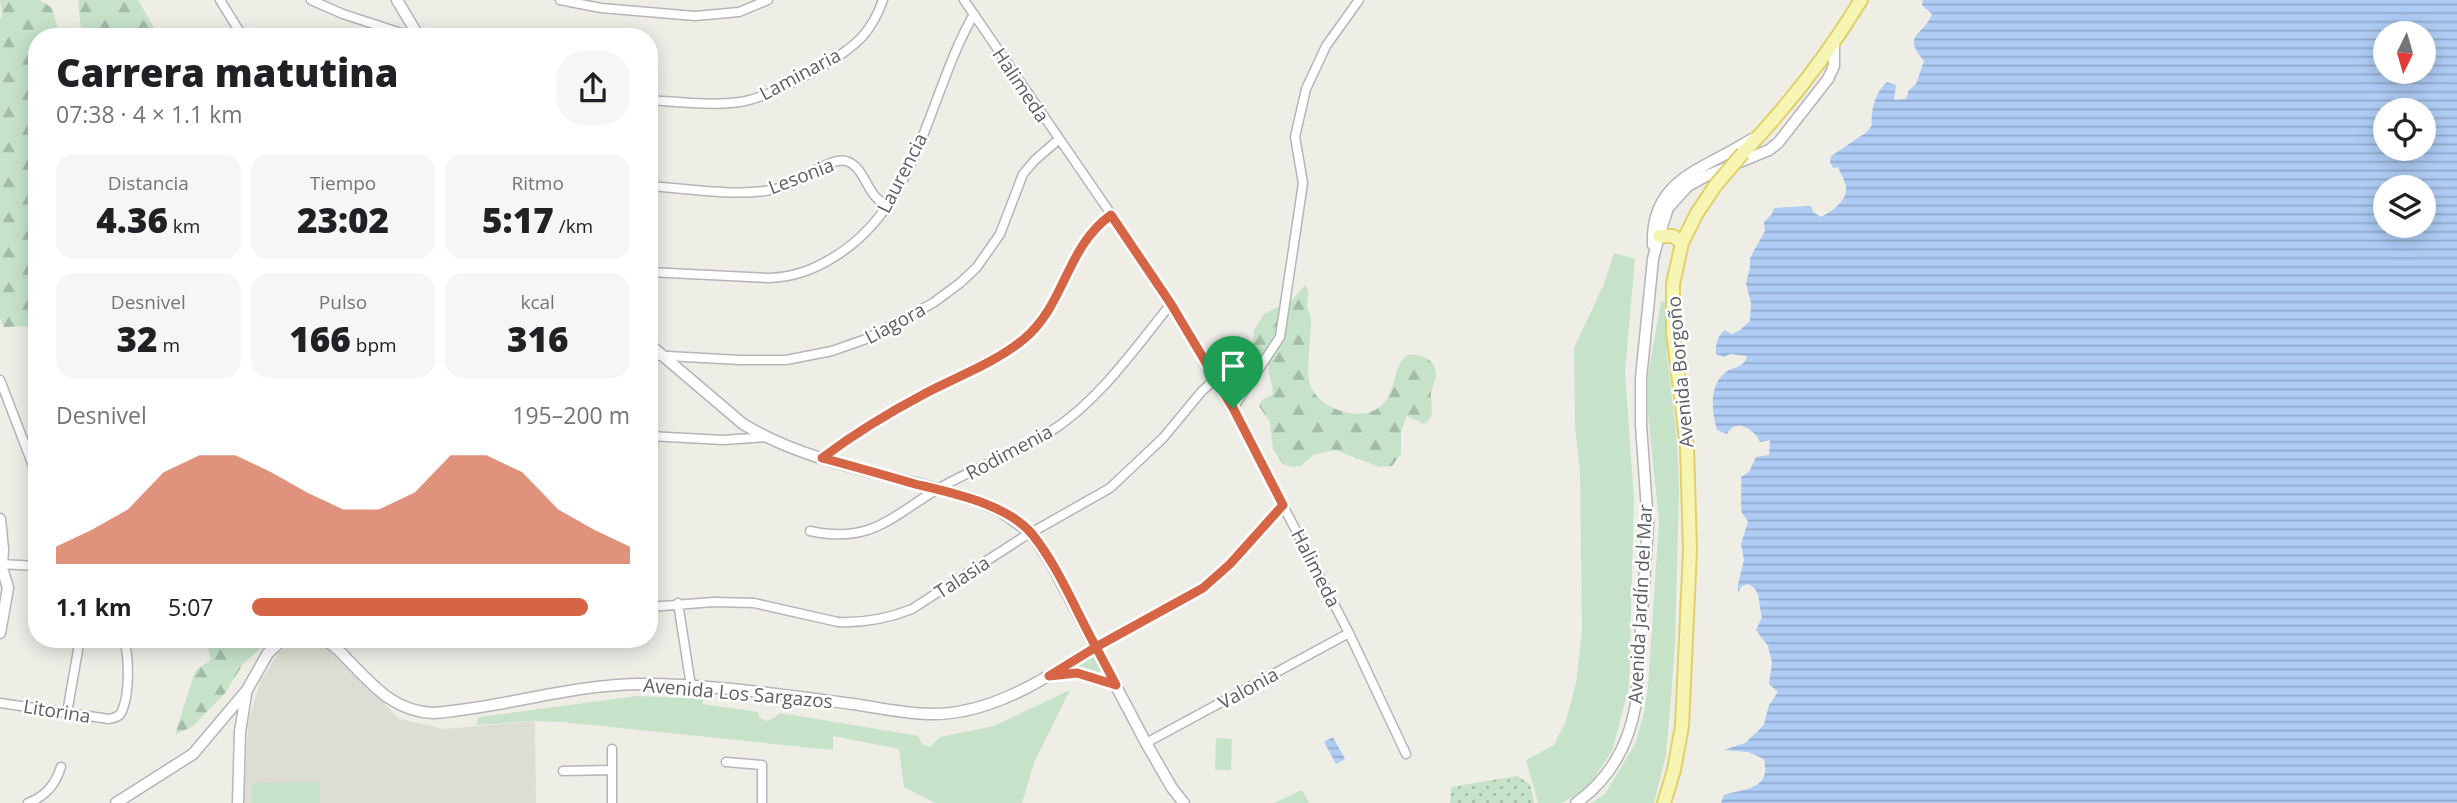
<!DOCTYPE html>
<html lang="es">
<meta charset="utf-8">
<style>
body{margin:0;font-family:"Open Sans",sans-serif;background:#f6f6f6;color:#202124;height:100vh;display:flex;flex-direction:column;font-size:26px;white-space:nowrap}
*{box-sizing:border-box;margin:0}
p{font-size:23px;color:#757577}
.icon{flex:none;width:38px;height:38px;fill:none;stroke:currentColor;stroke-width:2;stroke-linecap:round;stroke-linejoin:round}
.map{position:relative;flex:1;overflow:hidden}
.sheet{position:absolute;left:28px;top:28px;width:630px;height:620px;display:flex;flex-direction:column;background:#fff;border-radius:28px;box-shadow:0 4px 18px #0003}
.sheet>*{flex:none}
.needle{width:46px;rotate:185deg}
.controls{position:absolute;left:2373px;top:21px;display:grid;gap:14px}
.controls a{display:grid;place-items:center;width:63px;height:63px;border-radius:50%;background:#fff;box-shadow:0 4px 18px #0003;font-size:35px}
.pin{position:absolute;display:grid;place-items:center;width:60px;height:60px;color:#fff;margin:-72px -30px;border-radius:50% 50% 50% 0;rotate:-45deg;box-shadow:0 0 7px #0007}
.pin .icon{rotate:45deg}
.round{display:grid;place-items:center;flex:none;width:74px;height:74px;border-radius:28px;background:#f6f6f6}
.head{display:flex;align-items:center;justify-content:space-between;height:119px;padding:0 28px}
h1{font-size:38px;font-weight:800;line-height:52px}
.metrics{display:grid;grid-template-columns:repeat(3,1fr);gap:10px;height:119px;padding:7px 28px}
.metrics div{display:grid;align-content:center;border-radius:18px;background:#f6f6f6;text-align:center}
.metrics b{font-size:35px;font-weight:800}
.metrics small{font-size:19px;font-weight:400}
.metrics p{font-size:19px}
.chart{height:196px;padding:14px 28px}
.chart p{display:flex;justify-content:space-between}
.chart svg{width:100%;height:126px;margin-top:7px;fill:#d56545;opacity:.7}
ul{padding:0 28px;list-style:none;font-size:23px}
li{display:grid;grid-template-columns:112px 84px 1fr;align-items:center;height:52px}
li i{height:18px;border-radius:9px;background:#d56545}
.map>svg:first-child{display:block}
.education{fill:#deddd4}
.green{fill:#c6e3ca}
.forest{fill:url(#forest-firs)}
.garden{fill:url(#garden-dots)}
.water{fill:url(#water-rules);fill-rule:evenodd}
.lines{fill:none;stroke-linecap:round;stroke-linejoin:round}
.minor-casing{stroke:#b3b5b9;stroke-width:11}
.tertiary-casing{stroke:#b3b5b9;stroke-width:13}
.primary-casing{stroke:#e1d16c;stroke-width:16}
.minor{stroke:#fff;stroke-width:8}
.tertiary{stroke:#fff;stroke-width:10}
.primary{stroke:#f6f5b3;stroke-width:12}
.primary-bridge-casing{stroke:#e1d16c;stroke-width:16;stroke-linecap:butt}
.primary-bridge{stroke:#f6f5b3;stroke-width:12}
.route-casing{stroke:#fff;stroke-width:14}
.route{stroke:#d56545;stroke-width:9}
.labels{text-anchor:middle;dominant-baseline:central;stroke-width:5;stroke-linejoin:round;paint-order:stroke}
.street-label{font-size:19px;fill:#5e6064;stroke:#fff}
</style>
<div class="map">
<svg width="2457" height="803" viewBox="0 0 2457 803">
<defs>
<pattern id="forest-firs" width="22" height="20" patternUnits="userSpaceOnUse" patternTransform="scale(1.75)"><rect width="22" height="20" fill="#c6e3ca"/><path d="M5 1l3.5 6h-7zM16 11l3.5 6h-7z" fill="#a4bba8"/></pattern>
<pattern id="garden-dots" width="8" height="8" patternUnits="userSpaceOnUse" patternTransform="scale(1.75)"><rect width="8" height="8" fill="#c6e3ca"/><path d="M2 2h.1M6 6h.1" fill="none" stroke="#a4bba8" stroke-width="1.8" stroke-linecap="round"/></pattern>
<pattern id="water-rules" width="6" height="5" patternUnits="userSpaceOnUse" patternTransform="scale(1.75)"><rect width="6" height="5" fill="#afccf5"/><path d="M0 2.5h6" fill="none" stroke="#92a9ca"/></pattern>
</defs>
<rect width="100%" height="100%" fill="#eeede6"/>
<path class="education" d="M 310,642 L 324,645 L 337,654 L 399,719 L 445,729 L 535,721 L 536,803 L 244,803 L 248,723 L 260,682 L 279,652 L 296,643 Z"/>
<path class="green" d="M 1614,253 L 1635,259 L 1625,371 L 1634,500 L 1629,687 L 1612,751 L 1588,787 L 1562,803 L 1538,803 L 1526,760 L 1554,745 L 1566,721 L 1576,683 L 1582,630 L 1580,473 L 1575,425 L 1574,348 L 1604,284 Z
M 1661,301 L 1666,302 L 1667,356 L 1677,440 L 1679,491 L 1675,645 L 1671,698 L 1666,755 L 1654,803 L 1591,803 L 1605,794 L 1635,744 L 1644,713 L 1648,686 L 1659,521 L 1648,414 L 1648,374 Z
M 1094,655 L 1101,671 L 1096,673 L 1083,670 L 1079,665 Z
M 1070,690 L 1034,763 L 1022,803 L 935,803 L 904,787 L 899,749 L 833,736 L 833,750 L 562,722 L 534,721 L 476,725 L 479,717 L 637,696 L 703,699 L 702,704 L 758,712 L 760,718 L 766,721 L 774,718 L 780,713 L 918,736 L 922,744 L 930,747 L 940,737 L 994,726 Z
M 1216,738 L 1232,739 L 1231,770 L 1215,770 Z
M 320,782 L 320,803 L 252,803 L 252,783 Z
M 1302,790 L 1309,803 L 1274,803 Z"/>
<path class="forest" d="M 0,0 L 40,0 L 52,8 L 60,37 L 37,37 L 37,326 L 4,327 L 0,319 L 0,20 L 2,16 Z
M 78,0 L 138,0 L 157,33 L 156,37 L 82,37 Z
M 1305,285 C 1311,292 1307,296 1307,305 C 1307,313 1308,307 1310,315 C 1312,321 1311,331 1310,337 C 1309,370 1299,394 1338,410 C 1349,414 1364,416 1375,410 C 1398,399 1390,369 1407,355 C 1418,353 1436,359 1436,373 C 1437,381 1431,387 1431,394 C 1430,407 1437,415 1424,424 L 1407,416 L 1401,431 L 1401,454 L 1392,466 L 1380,467 L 1335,450 L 1313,455 L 1301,466 L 1293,467 L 1283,464 L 1273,449 L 1270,422 L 1259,406 L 1262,400 L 1272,395 C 1275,385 1267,377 1269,366 L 1252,353 L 1254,330 L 1264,314 L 1291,301 Z
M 206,639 L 270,639 L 243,664 L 226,692 L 193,726 L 175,735 L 195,671 L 211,660 Z"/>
<path class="garden" d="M 1517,776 L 1530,784 L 1534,803 L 1450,803 L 1451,787 Z"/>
<path class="water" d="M 1923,0 L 2457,0 L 2457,803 L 1721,803 L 1724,795 C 1746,788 1771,790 1764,759 L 1748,752 L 1724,750 L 1745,743 L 1760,729 L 1764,724 L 1769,705 L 1778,692 L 1769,684 L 1772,663 L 1768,646 L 1756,630 L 1762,617 C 1758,604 1762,590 1748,584 L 1742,586 L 1738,592 L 1738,584 L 1744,560 L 1741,544 L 1748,522 C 1747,519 1744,516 1742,513 C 1740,511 1742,483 1741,477 L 1749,472 L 1756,457 L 1769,455 L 1770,440 L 1760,442 C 1755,430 1736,417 1727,434 L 1717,430 C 1712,413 1708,385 1726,372 C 1735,366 1744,368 1747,356 L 1730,354 L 1724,357 L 1716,354 C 1715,344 1718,336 1725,330 L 1731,334 L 1739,331 L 1750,321 L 1751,303 L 1746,283 L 1750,267 L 1750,258 L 1765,231 L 1764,222 L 1772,214 L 1774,208 L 1811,206 L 1813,212 L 1821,217 C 1833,211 1851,198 1845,183 C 1843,177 1840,173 1838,167 L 1833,168 L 1830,162 L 1831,156 L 1867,132 L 1872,125 C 1870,111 1876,91 1887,82 L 1896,85 L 1894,100 L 1906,99 L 1909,90 L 1916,84 L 1924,61 C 1901,34 1923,37 1932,14 L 1922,5 ZM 2385,33 L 2424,33 L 2424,72 L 2385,72 ZM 2385,110 L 2424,110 L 2424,149 L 2385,149 ZM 2424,187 L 2424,226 L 2385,226 L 2385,187 Z
M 1333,737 L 1345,759 L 1336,764 L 1324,742 Z"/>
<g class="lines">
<g class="minor-casing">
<path id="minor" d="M 220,0 L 243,37
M 311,0 L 343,14 L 413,37
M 560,0 L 601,8 L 695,16 L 739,12 L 768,0
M 964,0 L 1111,214 L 1217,378 L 1349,633 L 1406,754
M 649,100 C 679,102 711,106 740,102 C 772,97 840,60 862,37 C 872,26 878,14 883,0
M 649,186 C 687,188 747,199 783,187 C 799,182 830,157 846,161 C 867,167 866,200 889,205
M 649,272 L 769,278 C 794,277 813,270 834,257 C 919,206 928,94 974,14
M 649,355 L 740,360 L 786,360 L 832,351 L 866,339 L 933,303 L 960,283 L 977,267 L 1000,234 L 1023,174 L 1035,160 L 1058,140
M 0,380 L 37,476
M 1233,408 L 1280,337 L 1303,183 L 1295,137 L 1306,89 L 1326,46 L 1359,0
M 649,436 L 723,440 L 767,437
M 822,458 C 854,434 890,412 926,393 C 958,376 995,363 1024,339 C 1066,304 1065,248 1111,214
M 810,531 C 870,544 890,518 936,490 C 973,468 1014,455 1050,432 C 1100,400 1134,349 1171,304
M 0,564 L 37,566
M 678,603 L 691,686
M 649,607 L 714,602 L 754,603 L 838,622 C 864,623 887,619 912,609 L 1022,538 L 1110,488 L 1163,438 L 1202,391 L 1217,378
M 1096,647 L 1204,588 L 1231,564 L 1283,505
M 0,703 L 109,719 C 114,718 120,717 122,711 C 130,693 129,657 124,639
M 67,713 L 78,650 L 78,639
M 1146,743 L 1349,633
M 612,749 L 612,803
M 726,762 L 762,765 L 762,803
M 563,771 L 612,770
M 28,803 C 46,796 55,785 61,767"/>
</g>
<g class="tertiary-casing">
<path id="tertiary" d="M 397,0 L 419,37
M 1653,245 C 1650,178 1706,169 1752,139
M 649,344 L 743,424 C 814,467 898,474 975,500 L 1000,511 L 1031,533 L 1051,563 L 1146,743 L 1172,788 L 1184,803
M 0,519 L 3,549 L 2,565
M 0,561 L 8,588 L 0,633
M 323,639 C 333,644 340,651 348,660 C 374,686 393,711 433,713 C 503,708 572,684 642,684 C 712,684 784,695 853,704 C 889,709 927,719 963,711 C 1011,702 1055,672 1096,647
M 1056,675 L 1078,673 L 1116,685
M 116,803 L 193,754 L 247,690 L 268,653 L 279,643 L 288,639
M 238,803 L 240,732 L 246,694
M 1576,803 C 1610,779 1629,744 1636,703 L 1648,524 L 1641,425 L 1641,378 L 1653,259 L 1659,236 L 1668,208 L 1688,186 L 1706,176 L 1769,150 L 1778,143 L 1828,79 L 1834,66 L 1834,43"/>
</g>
<g class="primary-casing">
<path id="primary" d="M 1743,153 C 1788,106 1827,56 1861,0
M 1659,236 L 1673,236 L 1682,243
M 1664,803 L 1674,770 L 1682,726 L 1690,550 L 1687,447 L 1673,332 L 1673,284 L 1682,243 L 1697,213 L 1715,186"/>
</g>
<use href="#minor" class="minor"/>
<use href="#tertiary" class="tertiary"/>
<use href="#primary" class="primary"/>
<g class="primary-bridge-casing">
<path id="primary-bridge" d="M 1715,186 L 1743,153"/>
</g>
<use href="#primary-bridge" class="primary-bridge"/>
</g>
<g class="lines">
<g class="route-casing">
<path id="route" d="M 1233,408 L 1171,304 L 1111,215 C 1066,247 1065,305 1024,339 C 995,363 958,376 926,393 C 890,412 854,434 822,458 C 853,466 884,475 915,484 C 952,493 1007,504 1032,534 C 1058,566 1076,611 1096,647 L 1049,676 L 1077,673 L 1116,685 L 1096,647 L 1203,588 L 1230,564 L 1283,505 L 1233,408"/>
</g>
<use href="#route" class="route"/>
</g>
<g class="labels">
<g class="street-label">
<text transform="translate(800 74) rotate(-28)">Laminaria</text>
<text transform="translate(1021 85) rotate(56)">Halimeda</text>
<text transform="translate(902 173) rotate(-63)">Laurencia</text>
<text transform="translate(801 176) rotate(-21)">Lesonia</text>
<text transform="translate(895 323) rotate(-28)">Liagora</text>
<text transform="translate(1680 372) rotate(-95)">Avenida Borgoño</text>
<text transform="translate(1009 452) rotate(-28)">Rodimenia</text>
<text transform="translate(1316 568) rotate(63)">Halimeda</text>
<text transform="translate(962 577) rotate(-33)">Talasia</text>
<text transform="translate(1640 604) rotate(-87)">Avenida Jardín del Mar</text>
<text transform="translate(1248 688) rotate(-29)">Valonia</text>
<text transform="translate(738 693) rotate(5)">Avenida Los Sargazos</text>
<text transform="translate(57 711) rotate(9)">Litorina</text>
</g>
</g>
</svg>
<div class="controls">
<a><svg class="needle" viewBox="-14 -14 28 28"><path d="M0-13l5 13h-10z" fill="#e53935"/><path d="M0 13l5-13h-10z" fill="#757577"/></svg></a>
<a><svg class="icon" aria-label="locate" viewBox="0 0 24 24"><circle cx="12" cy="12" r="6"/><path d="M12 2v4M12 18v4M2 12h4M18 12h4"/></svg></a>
<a><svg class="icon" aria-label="layers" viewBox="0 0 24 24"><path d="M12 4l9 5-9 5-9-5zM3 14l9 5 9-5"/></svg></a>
</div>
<div class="pin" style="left:1233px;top:408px;background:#1e9e55"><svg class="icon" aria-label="arrive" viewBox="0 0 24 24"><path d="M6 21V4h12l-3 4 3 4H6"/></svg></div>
<section class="sheet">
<div class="head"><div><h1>Carrera matutina</h1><p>07:38 · 4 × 1.1 km</p></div><a class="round"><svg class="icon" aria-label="share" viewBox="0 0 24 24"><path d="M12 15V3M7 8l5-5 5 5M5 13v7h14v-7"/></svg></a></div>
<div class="metrics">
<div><p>Distancia</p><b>4.36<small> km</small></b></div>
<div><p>Tiempo</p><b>23:02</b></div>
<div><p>Ritmo</p><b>5:17<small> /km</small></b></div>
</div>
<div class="metrics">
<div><p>Desnivel</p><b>32<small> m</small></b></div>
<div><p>Pulso</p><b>166<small> bpm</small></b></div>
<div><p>kcal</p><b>316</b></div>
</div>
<div class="chart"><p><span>Desnivel</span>195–200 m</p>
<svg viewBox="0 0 160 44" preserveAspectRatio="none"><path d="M0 44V38L10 32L20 25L30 12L40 6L50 6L60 12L70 19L80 25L90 25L100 19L110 6L120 6L130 12L140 25L150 32L160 38V44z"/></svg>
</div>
<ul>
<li><b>1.1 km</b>5:07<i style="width:89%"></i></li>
</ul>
</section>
</div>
